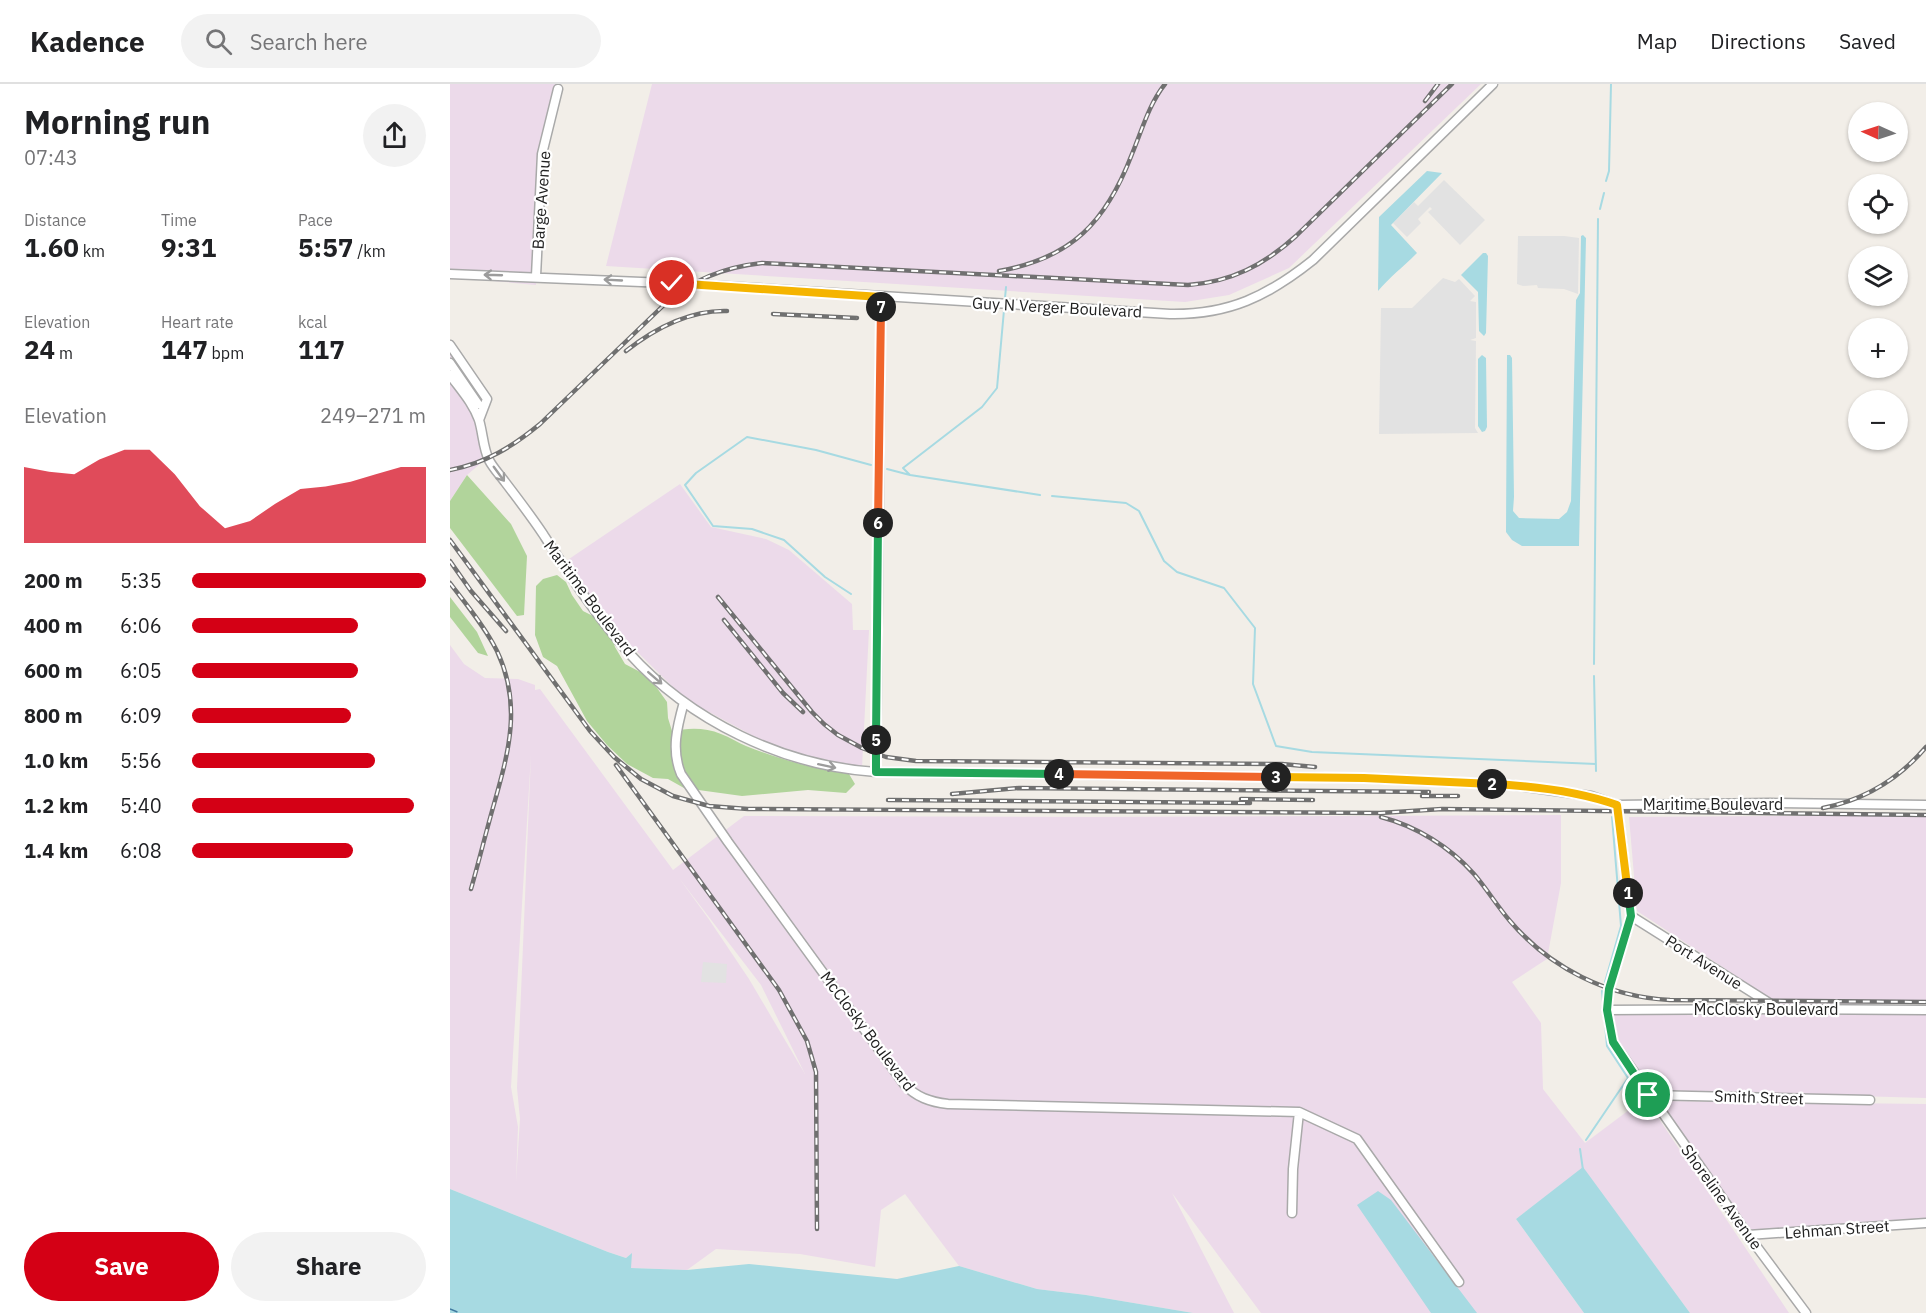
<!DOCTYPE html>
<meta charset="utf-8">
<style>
body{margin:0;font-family:"IBM Plex Sans",sans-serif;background:#f2f2f2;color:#202124;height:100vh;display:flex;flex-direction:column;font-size:22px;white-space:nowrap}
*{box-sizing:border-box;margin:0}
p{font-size:20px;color:#757577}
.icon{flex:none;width:33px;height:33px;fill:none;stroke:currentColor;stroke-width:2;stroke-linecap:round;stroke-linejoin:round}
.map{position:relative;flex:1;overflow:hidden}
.drawer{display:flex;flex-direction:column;background:#fff;width:450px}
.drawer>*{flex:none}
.needle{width:39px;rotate:273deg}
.fabs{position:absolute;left:1398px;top:18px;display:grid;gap:12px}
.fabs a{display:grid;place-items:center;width:60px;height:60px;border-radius:50%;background:#fff;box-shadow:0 2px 4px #0004;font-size:30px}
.pin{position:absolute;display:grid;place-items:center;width:51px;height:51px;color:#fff;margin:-26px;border:3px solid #fff;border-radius:50%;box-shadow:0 2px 6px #0007}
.km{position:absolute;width:30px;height:30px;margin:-15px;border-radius:50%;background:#222;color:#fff;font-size:16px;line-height:30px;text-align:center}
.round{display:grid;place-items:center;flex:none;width:63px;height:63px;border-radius:32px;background:#f2f2f2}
.overview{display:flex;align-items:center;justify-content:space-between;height:102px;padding:0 24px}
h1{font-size:33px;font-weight:700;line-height:45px}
.figures{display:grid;grid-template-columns:repeat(3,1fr);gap:9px;height:102px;padding:6px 24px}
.figures div{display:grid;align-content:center}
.figures b{font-size:26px;font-weight:700}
.figures small{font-size:16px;font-weight:400}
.figures p{font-size:16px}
.chart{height:168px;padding:12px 24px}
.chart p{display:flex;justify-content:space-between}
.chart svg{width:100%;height:108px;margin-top:6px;fill:#d40015;opacity:.7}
.button{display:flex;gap:12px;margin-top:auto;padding:12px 24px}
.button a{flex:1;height:69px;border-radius:36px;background:#d40015;color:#fff;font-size:24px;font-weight:700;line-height:69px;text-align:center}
.button a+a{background:#f2f2f2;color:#202124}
ul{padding:0 24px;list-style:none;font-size:20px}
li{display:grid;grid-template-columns:96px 72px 1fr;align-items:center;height:45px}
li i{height:15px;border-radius:8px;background:#d40015}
header{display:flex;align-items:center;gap:36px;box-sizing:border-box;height:84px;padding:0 30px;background:#fff;border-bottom:2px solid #e0e0e0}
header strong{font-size:28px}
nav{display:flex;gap:33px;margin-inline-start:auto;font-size:21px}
.search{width:420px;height:54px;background:#f2f2f2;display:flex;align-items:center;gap:15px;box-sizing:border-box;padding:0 21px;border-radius:33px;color:#757577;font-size:22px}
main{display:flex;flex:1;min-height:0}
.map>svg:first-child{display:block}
.industrial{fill:#ecdaea;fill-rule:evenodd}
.forest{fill:#b1d49b}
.parking{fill:#e2e2e2}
.water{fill:#a7dae2}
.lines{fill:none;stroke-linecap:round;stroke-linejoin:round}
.stream{stroke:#a7dae2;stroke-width:2}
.ferry{stroke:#3f799f;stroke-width:1.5;stroke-dasharray:8 6;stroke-linecap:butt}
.street-casing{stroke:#a9a9a9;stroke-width:11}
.street{stroke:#fff;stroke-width:8}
.rail-casing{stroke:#707070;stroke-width:4.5}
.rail{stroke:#fff;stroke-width:2;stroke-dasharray:7;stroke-linecap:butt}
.oneway{stroke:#9c9c9c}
.split-1-casing{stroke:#fff;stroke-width:12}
.split-2-casing{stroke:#fff;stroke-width:12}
.split-3-casing{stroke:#fff;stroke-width:12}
.split-4-casing{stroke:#fff;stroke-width:12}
.split-5-casing{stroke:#fff;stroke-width:12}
.split-6-casing{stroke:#fff;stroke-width:12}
.split-7-casing{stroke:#fff;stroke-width:12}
.split-8-casing{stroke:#fff;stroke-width:12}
.split-1{stroke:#22a559;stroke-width:8}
.split-2{stroke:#f5b400;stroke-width:8}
.split-3{stroke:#f5b400;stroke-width:8}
.split-4{stroke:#f0652b;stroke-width:8}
.split-5{stroke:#22a559;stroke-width:8}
.split-6{stroke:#22a559;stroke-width:8}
.split-7{stroke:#f0652b;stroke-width:8}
.split-8{stroke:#f5b400;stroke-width:8}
.labels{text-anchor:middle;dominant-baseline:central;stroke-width:4.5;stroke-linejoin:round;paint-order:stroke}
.street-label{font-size:16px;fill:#222;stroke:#fff}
</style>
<header>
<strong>Kadence</strong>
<div class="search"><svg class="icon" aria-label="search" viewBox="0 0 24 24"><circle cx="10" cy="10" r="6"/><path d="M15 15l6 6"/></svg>Search here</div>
<nav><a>Map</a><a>Directions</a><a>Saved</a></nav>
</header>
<main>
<section class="drawer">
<div class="overview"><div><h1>Morning run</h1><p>07:43</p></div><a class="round"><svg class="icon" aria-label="share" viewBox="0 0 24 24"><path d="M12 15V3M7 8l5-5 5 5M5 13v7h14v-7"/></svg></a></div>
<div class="figures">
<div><p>Distance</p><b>1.60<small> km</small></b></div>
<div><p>Time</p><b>9:31</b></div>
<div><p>Pace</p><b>5:57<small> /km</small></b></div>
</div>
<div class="figures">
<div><p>Elevation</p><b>24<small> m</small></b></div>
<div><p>Heart rate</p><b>147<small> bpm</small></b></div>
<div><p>kcal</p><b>117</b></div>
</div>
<div class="chart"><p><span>Elevation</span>249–271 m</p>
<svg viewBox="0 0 160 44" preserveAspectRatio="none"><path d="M0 44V13L10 15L20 16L30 10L40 6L50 6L60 16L70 29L80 38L90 35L100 28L110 22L120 21L130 19L140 16L150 13L160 13V44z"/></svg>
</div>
<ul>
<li><b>200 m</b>5:35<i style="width:100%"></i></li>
<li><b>400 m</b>6:06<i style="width:71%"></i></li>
<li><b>600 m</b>6:05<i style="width:71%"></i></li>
<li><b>800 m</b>6:09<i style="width:68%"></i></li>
<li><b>1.0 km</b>5:56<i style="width:78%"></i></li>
<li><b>1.2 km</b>5:40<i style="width:95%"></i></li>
<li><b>1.4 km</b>6:08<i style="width:69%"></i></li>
</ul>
<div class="button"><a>Save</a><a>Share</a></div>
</section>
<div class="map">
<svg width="1476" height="1229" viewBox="0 0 1476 1229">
<rect width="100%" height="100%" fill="#f2eee8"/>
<path class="industrial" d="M 0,0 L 111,0 L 96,56 L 86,201 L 0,193 Z
M 202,0 L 1031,0 L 839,184 L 779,211 L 735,218 L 156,182 Z
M 0,267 L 12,280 L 38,373 L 17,391 L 0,417 Z
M 230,400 L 261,443 L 316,455 L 339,466 L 402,520 L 403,546 L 419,546 L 412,684 L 331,667 L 235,615 L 158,539 L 116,477 Z
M 0,561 L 14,580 L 35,594 L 68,595 L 85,601 L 85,606 L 90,605 L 223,786 L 294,732 L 643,733 L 1111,731 L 1111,799 L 1097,875 L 1062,898 L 1091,939 L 1093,1005 L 1135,1059 L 1195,1014 L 1339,1229 L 1240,1229 L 1133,1084 L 1066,1135 L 1134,1229 L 811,1229 L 722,1109 L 784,1229 L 743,1229 L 636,1211 L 587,1205 L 509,1182 L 455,1110 L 431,1126 L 425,1183 L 350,1170 L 266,1165 L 237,1186 L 181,1184 L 181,1170 L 176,1174 L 158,1168 L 0,1105 ZM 81,671 L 67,1004 L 70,1035 L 66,1098 L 68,1043 L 61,1003 ZM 229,794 L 311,901 L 355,990 L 299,895 L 258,834 Z
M 1476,731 L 1476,919 L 1329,920 L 1187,827 L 1179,733 Z
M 1163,930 L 1476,931 L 1476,1014 L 1201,1006 L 1170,962 L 1165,950 Z
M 1214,1017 L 1476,1020 L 1476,1135 L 1303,1146 L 1297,1143 L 1213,1025 Z"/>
<path class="forest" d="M 17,391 L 61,440 L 77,472 L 74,531 L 67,532 L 0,444 L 0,417 Z
M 107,491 L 116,498 L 122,511 L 133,527 L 143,532 L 159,544 L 165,563 L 175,580 L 194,590 L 207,604 L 217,618 L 218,634 L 222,647 C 238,644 255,643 271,650 C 280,653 288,659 296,662 C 328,675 365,685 399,690 L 405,700 L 396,709 L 358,706 L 292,712 L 234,704 L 218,695 L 203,694 L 177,680 L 157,661 L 137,637 L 107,582 L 93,573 L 85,551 L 86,502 L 93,495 Z
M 0,513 L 27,548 L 38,572 L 28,569 L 0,533 Z"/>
<path class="parking" d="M 994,96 L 1035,136 L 1010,161 L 978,128 L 982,125 L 980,123 L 968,135 L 971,139 L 957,153 L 943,139 L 964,118 L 968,122 Z
M 1068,152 L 1114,152 L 1129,154 L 1128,210 L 1114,205 L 1088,204 L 1087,201 L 1073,202 L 1067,200 Z
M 993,194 L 1005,198 L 1009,195 L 1025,212 L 1020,217 L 1026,218 L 1026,254 L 1020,256 L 1026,257 L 1025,344 L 1028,349 L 929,350 L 931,224 L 962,224 Z
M 253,878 L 277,880 L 276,899 L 251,898 Z"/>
<path class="water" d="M 977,87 L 992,89 L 941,141 L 967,169 C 954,182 940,193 928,207 L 929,133 Z
M 1133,151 L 1136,154 L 1129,462 L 1072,462 L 1062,456 L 1056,448 L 1057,271 L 1060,271 L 1062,274 L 1064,413 L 1063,427 L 1069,434 L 1109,435 L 1117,428 L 1121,417 L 1126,216 L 1130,209 L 1131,152 Z
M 1033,169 L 1036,169 L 1038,172 L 1036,249 L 1034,252 L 1029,247 L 1028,208 L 1011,191 Z
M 1032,271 L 1036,274 L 1037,343 L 1035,347 L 1032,348 L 1028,342 L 1028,275 Z
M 1133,1083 L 1240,1229 L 1134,1229 L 1066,1135 Z
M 0,1105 L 158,1168 L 176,1174 L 182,1169 L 181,1184 L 237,1186 L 299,1180 L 447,1195 L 509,1182 L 587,1205 L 636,1211 L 743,1229 L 0,1229 Z
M 928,1107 L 941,1116 L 1027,1229 L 981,1229 L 907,1121 Z"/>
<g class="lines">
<path class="stream" d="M 1156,97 L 1159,87 L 1161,0
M 1150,125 L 1154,109
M 555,214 L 556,203
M 554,226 L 547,304 L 532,323 L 453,384 L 460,391 L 590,411
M 437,385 L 460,391
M 602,412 L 676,419 L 689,427 L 714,477 L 727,488 L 774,504 L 805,544 L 803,600 L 826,662 L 862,668 L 1146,680
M 401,510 L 375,493 L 334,456 L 302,445 L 263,442 L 235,401 L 246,389 L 297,353 L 366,366 L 421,381
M 1144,580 L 1148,135
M 1144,592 L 1146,687
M 1155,898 L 1171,842 L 1162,733
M 1136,1056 L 1178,994 L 1157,962 L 1152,907
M 1130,1065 L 1133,1086"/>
<path class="ferry" d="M 0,1225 L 10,1229"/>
<g class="street-casing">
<path id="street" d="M 0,190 L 240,200 L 720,230 C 779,231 818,212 863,176 L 1043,0
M 86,192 L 92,70 L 108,5
M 0,261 L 37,315 L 29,336
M 0,279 L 28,320
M 0,291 C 11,306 23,319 29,336 C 33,349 33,364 39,376 C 43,384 50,391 55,398 C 68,415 81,432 93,450 C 119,490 146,532 178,568 C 240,637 333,682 426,688 L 914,694 L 1061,701 L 1141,712 L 1167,721 L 1320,719 L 1476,721
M 234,618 C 227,643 221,666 231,690 L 278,758 L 454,1000 C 466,1013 480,1018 498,1020 L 849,1028
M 426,688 L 431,213
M 1167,721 L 1181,832 L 1159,905 L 1157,926 L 1163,958 L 1298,1151 L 1356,1229
M 1181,832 L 1327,924
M 1157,926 L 1327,925 L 1476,926
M 1198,1011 L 1420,1016
M 842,1129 L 843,1085 L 849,1028 L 907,1055 L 1009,1198
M 1298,1151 L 1476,1139"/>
</g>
<use href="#street" class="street"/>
<g class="rail-casing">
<path id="rail" d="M 975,17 L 988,0
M 549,187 C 622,174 656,138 682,70 C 692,46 699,20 715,0
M 323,230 L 407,234
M 176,267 C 204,245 240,226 277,227
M 0,386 C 36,379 62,363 90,340 L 217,218 C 245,194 276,183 312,179 L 738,201 C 781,198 814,181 846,152 L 1002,0
M 0,456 L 140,647 L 164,673 L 191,695 L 223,712 L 259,722 L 298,725 L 930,729 L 992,725 L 1476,731
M 0,477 L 21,507 L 56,547
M 0,499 C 16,520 35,543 47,567 C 72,620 59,667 44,720 C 36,748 29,777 21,805
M 268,513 L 362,628 L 374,640 L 388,651 L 412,664 L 436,673 L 466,677 L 832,680 L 865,683
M 274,536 L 333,609 L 353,628
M 166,681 L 329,906 L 357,957 L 366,988 L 367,1145
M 502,710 L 569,704 L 979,708
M 972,712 L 1008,712
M 791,715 L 863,716
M 438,716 L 800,719
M 1373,724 C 1414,716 1449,695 1476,663
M 931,733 C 966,742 1000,763 1024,790 C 1037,805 1047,822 1060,837 C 1100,884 1158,913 1220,916 L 1476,918"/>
</g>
<use href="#rail" class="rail"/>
</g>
<defs><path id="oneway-shaft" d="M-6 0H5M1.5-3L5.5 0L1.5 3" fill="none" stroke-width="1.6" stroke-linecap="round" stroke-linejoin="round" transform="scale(1.5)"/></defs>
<g class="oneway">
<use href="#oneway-shaft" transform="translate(43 191) rotate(-178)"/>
<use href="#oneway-shaft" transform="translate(163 196) rotate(-177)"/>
<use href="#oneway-shaft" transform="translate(49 390) rotate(54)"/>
<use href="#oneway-shaft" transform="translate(205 594) rotate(41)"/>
<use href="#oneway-shaft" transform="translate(377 682) rotate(12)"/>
</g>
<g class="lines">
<g class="split-1-casing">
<path id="split-1" d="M 1178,809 L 1181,832 L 1159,905 L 1157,926 L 1163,958 L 1198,1011"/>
</g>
<g class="split-2-casing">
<path id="split-2" d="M 1042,700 C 1084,702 1127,707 1167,721 L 1178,809"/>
</g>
<g class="split-3-casing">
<path id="split-3" d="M 826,693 L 914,694 L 1042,700"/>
</g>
<g class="split-4-casing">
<path id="split-4" d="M 609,690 L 826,693"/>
</g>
<g class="split-5-casing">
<path id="split-5" d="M 426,656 L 426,688 L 609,690"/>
</g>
<g class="split-6-casing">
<path id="split-6" d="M 426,656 L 428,439"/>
</g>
<g class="split-7-casing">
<path id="split-7" d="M 428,439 L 431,223"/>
</g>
<g class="split-8-casing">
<path id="split-8" d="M 222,199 L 431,213 L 431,223"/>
</g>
<use href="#split-1" class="split-1"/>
<use href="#split-2" class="split-2"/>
<use href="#split-3" class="split-3"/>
<use href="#split-4" class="split-4"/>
<use href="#split-5" class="split-5"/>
<use href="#split-6" class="split-6"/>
<use href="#split-7" class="split-7"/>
<use href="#split-8" class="split-8"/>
</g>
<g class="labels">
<g class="street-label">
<text transform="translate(91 116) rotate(-86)">Barge Avenue</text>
<text transform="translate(607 223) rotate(3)">Guy N Verger Boulevard</text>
<text transform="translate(140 514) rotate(53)">Maritime Boulevard</text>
<text x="1263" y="720">Maritime Boulevard</text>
<text transform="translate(1254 878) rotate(32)">Port Avenue</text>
<text x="1316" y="925">McClosky Boulevard</text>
<text transform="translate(418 947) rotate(53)">McClosky Boulevard</text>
<text transform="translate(1309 1013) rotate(2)">Smith Street</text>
<text transform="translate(1272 1113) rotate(54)">Shoreline Avenue</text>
<text transform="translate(1387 1145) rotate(-4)">Lehman Street</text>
</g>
</g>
</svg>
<div class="fabs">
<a><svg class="needle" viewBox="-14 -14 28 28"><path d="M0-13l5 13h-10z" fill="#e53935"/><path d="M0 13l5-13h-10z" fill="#757577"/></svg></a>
<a><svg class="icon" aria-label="locate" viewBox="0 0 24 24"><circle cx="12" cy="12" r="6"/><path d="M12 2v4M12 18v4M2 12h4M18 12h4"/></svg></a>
<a><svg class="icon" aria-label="layers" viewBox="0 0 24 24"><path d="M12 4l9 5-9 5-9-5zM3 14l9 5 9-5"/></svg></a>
<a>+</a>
<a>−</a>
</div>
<div class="pin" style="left:1198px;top:1011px;background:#1e9e55"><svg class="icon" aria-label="arrive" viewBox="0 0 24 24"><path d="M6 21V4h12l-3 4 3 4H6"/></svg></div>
<div class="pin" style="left:222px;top:199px;background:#d93025"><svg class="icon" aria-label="check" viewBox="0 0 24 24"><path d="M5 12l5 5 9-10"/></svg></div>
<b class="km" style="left:1178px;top:809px">1</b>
<b class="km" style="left:1042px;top:700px">2</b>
<b class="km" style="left:826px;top:693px">3</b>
<b class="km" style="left:609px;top:690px">4</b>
<b class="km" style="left:426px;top:656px">5</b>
<b class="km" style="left:428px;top:439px">6</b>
<b class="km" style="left:431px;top:223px">7</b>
</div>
</main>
